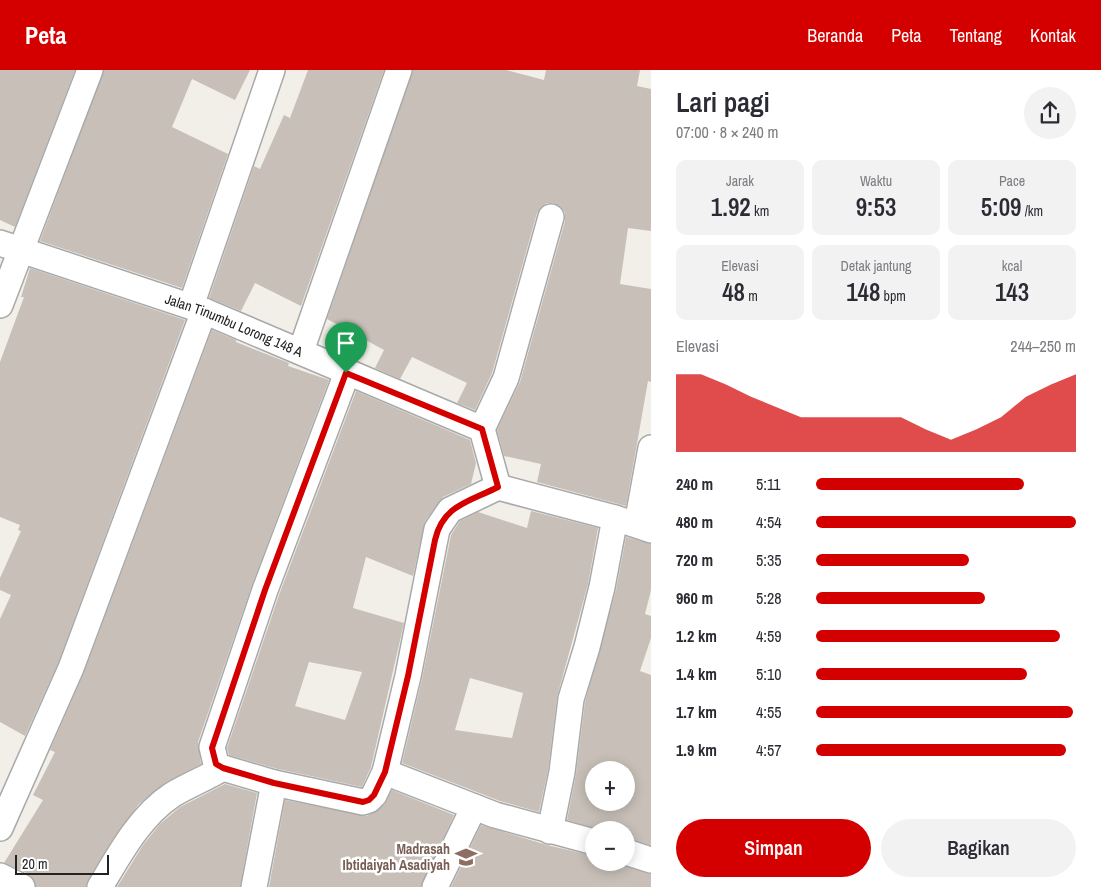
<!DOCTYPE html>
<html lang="id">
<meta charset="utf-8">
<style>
body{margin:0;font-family:"Archivo Narrow",sans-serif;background:#f2f2f3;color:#2b2b33;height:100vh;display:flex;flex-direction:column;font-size:19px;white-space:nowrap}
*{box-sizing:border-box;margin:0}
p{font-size:16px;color:#7c7c81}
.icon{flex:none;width:28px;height:28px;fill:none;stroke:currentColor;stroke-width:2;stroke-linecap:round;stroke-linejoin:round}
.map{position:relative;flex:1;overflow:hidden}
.side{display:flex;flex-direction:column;background:#fff;width:450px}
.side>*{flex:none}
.buttons{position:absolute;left:585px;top:691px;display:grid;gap:10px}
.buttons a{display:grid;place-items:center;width:50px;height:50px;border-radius:50%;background:#fff;box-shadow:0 2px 12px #0003;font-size:25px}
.scale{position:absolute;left:15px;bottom:12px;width:94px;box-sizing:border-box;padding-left:5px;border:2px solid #222;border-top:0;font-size:14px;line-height:18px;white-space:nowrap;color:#222;-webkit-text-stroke:4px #fff;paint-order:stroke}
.pin{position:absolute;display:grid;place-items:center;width:42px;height:42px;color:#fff;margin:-51px -21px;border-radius:50% 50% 50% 0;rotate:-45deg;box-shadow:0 0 5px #0007}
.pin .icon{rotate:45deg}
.round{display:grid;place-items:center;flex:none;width:52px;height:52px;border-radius:26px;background:#f2f2f3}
.headline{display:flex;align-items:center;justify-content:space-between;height:85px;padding:0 25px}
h1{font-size:28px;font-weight:600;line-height:38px}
.metrics{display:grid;grid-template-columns:repeat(3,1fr);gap:8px;height:85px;padding:5px 25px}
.metrics div{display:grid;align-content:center;border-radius:10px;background:#f2f2f3;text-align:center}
.metrics b{font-size:25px;font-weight:600}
.metrics small{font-size:14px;font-weight:400}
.metrics p{font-size:14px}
.chart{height:140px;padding:10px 25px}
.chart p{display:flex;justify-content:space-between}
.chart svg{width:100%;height:90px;margin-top:5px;fill:#d40000;opacity:.7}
.primary-button{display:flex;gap:10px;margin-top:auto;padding:10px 25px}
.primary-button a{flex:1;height:58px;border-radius:30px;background:#d40000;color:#fff;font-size:20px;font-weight:600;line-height:58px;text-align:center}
.primary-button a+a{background:#f2f2f3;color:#2b2b33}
ul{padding:0 25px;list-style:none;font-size:16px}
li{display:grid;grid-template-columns:80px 60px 1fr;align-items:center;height:38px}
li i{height:12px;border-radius:6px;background:#d40000}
header{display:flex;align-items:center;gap:30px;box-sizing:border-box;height:70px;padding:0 25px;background:#d40000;color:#fff}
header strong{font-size:24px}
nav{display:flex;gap:28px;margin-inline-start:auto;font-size:18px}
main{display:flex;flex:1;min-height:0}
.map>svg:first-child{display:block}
.building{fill:#c7bfb8;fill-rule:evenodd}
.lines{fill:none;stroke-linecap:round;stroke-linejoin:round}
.street-casing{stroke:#a9a9a9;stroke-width:28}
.street{stroke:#fff;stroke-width:25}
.route-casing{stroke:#fff;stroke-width:10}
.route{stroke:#d40000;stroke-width:6}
.labels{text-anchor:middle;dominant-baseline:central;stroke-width:5;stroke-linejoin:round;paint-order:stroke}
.street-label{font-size:14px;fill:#222;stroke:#fff}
.education-label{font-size:14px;font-weight:bold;fill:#785e54;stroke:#fff;text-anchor:end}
</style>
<header>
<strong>Peta</strong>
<nav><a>Beranda</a><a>Peta</a><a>Tentang</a><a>Kontak</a></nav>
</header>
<main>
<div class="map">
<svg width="651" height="817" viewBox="0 0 651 817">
<rect width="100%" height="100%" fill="#f2efe9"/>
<path class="building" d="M 0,0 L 75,0 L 15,157 L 0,150 Z
M 104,0 L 250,0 L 235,30 L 192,9 L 172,57 L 228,84 L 182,218 L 40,171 Z
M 308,0 L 384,0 L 301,236 L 255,213 L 241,241 L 209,228 L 254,96 L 260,99 L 284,45 L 290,48 Z
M 413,0 L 506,0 L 544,10 L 546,0 L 640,0 L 637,16 L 651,19 L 651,161 L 628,158 L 620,214 L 651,219 L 651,312 L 648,311 L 626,436 L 537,412 L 541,394 L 504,386 L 497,360 L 520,312 L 565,151 L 565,143 L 561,137 L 554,133 L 547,133 L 541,137 L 537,143 L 492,303 L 475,340 L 457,333 L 467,313 L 412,287 L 400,309 L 375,298 L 384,280 L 327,249 Z
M 30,198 L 185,250 L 58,593 L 25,666 L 0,652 L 0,549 L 11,525 L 0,520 L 0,508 L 21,461 L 18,460 L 20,455 L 0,447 L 0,292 L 24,227 L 21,227 Z
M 212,260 L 236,270 L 236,272 L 289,293 L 288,296 L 329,310 L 252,515 L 198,672 L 201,694 L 165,713 L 139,734 L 111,772 L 88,810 L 86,817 L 36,817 L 34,810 L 29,804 L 4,793 L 43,730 L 33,725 L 55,682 L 50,680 L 84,603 Z
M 356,321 L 470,370 L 476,393 L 471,414 L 443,427 L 425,451 L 413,506 L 366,487 L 353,538 L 404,553 L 371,697 L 362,717 L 278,699 L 229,685 L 227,678 L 279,525 ZM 309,592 L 362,602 L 345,650 L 295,636 Z
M 531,441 L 598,458 L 588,514 L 557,627 L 548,700 L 539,742 L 500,731 L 402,693 L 422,609 L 451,465 L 460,451 L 478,442 L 527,458 ZM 470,608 L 523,623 L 512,668 L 455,660 Z
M 626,467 L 651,474 L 651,520 L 645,544 L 651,546 L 651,568 L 640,601 L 651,605 L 651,775 L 626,768 L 626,760 L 601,760 L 567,750 L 576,704 L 585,632 L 616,520 ZM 594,700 L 626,700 L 626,732 L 594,732 Z
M 225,714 L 257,723 L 240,817 L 117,817 L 143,775 L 160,754 L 180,737 Z
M 392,720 L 454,745 L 421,817 L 269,817 L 285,730 L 367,746 L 384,735 Z
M 481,755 L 547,775 L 594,786 L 594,792 L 617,792 L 651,804 L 651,817 L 451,817 Z"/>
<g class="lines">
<g class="street-casing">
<g id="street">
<path id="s1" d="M 0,173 L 204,241 L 482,359 L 498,417"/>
<path d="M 0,235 L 90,0"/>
<path d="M 191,236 L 272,0"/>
<path d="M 301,281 L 399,0"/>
<path d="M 482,359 L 506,308 L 551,147"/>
<path d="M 498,417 L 615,448 L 651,460"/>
<path d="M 637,454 L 651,378"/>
<path d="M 385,702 L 495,745 L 594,772"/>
<path d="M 274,713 L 223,698 L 216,694 L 212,677 L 265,520 L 347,303"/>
<path d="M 0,758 L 71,598 L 204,241"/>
<path d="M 550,761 L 562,702 L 571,629 L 587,577 L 602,517 L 615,448"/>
<path d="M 626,782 L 651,790"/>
<path d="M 0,806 L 22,817"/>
<path d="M 100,817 C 119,785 140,746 172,725 C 188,715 207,708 223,698"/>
<path d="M 254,817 L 274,713 L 363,732 L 369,730 L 374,725 L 385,702 L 408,606 L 437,459 L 450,440 L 498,417"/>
<path d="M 435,817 L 474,737"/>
</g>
</g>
<use href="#street" class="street"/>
</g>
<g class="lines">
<g class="route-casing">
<path id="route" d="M 346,303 L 482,359 L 498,417 C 469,432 443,435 435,470 L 408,606 L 385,702 L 374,725 L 369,730 L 363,732 L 274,713 L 223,698 L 216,694 L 212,678 L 265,520 Z"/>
</g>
<use href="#route" class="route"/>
</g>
<defs>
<g id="school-bare" transform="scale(1.725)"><path d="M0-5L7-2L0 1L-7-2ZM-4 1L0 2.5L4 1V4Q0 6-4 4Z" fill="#8d6e63" stroke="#fff" stroke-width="2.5" paint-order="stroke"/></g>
</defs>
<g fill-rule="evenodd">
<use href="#school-bare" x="466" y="787"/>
</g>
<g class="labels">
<g class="street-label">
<text stroke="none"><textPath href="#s1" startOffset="248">Jalan Tinumbu Lorong 148 A</textPath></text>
</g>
<g class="education-label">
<text x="450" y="779">Madrasah<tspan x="450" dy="16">Ibtidaiyah Asadiyah</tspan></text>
</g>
</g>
</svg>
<div class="buttons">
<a>+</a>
<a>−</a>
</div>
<div class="scale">20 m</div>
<div class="pin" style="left:346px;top:303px;background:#1e9e55"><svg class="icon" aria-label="arrive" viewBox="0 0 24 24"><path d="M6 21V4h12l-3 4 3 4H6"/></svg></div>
</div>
<section class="side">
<div class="headline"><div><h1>Lari pagi</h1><p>07:00 · 8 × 240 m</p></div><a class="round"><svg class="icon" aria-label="share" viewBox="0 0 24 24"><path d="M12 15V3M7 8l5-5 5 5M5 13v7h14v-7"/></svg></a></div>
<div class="metrics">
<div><p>Jarak</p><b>1.92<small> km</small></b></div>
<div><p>Waktu</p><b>9:53</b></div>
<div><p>Pace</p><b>5:09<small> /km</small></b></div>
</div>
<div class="metrics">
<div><p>Elevasi</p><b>48<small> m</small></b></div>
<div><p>Detak jantung</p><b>148<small> bpm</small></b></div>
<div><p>kcal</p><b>143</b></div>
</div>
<div class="chart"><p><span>Elevasi</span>244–250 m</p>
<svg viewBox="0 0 160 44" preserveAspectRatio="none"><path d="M0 44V6L10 6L20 11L30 17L40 22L50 27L60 27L70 27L80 27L90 27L100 33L110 38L120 33L130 27L140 17L150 11L160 6V44z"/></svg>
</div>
<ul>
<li><b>240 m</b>5:11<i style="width:80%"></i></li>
<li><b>480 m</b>4:54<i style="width:100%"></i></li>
<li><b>720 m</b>5:35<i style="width:59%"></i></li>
<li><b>960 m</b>5:28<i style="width:65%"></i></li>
<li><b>1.2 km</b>4:59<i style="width:94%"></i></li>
<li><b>1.4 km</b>5:10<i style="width:81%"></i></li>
<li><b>1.7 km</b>4:55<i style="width:99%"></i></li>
<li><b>1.9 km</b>4:57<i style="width:96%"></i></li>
</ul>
<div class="primary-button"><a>Simpan</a><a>Bagikan</a></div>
</section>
</main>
